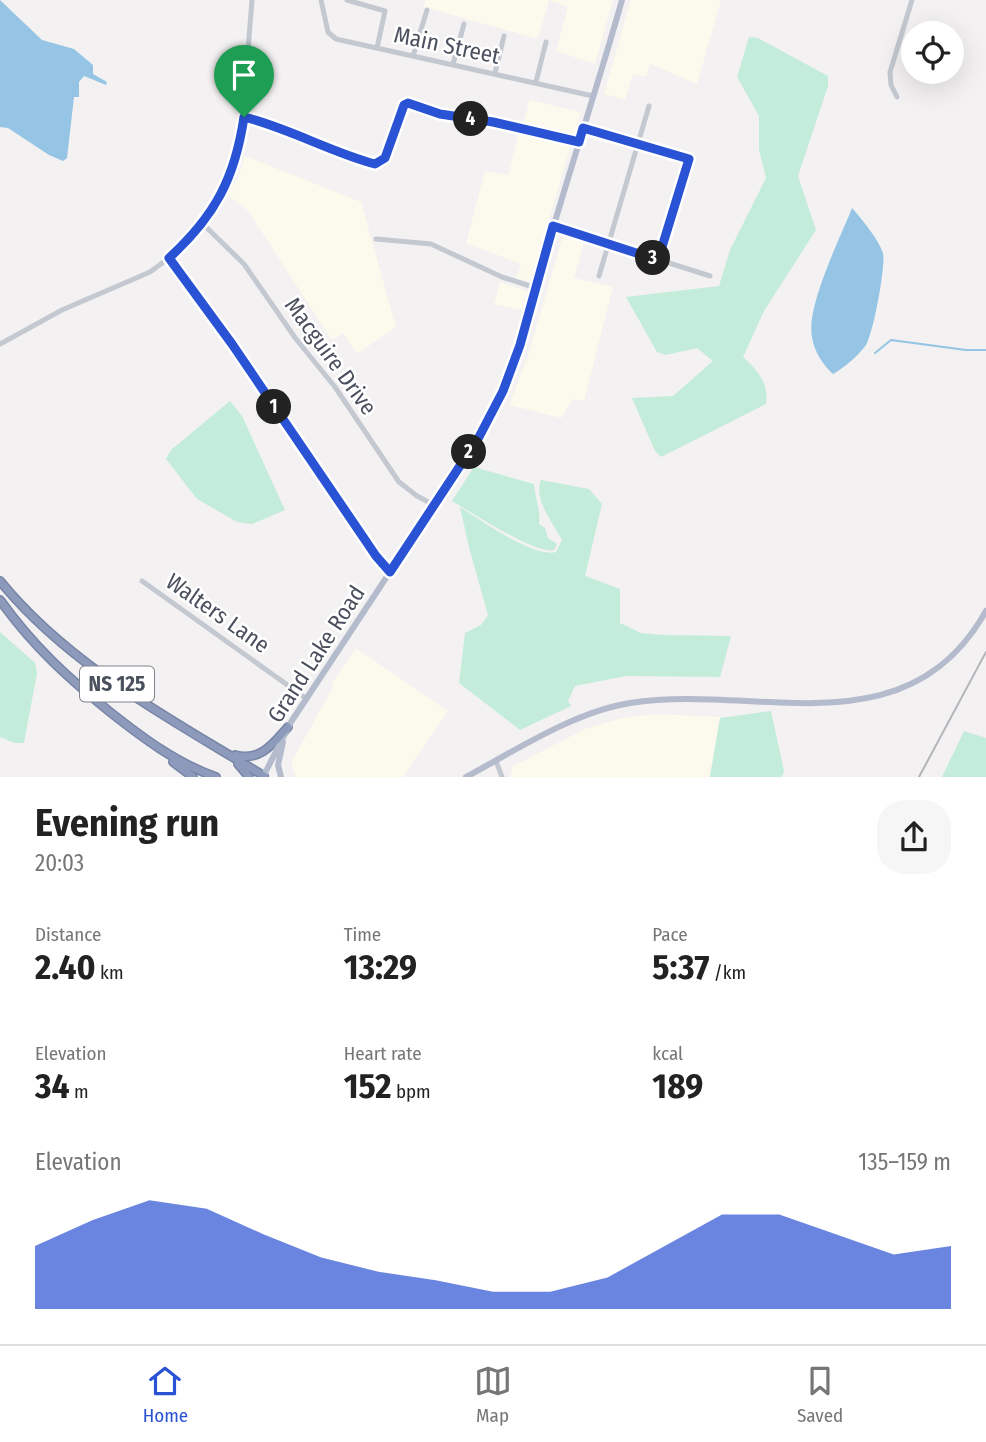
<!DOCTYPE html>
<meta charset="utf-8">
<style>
body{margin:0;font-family:"Fira Sans Condensed",sans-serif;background:#f6f6f6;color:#222;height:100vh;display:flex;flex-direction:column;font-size:26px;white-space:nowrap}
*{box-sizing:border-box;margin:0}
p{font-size:23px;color:#767676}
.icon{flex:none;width:38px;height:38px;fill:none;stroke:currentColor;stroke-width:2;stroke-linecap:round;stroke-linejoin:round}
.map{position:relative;height:777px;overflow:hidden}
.sheet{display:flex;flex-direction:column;background:#fff;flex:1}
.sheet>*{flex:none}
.fabs{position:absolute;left:901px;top:21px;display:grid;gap:14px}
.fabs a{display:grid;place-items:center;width:63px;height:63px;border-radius:50%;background:#fff;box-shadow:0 7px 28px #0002;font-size:35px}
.pin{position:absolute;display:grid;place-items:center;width:60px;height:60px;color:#fff;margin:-72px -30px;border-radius:50% 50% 50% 0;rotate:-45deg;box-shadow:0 0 7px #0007}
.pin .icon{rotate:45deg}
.km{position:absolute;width:35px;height:35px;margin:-18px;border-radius:50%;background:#222;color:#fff;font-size:19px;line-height:35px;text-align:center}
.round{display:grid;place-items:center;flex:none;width:74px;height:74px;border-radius:28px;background:#f6f6f6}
.summary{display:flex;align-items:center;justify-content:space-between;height:119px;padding:0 35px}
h1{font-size:38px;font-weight:700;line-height:52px}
.metrics{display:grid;grid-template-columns:repeat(3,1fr);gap:10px;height:119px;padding:7px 35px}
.metrics div{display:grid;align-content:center}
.metrics b{font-size:35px;font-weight:700}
.metrics small{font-size:19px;font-weight:400}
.metrics p{font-size:19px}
.chart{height:196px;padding:14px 35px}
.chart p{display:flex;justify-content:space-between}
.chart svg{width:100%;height:126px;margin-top:7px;fill:#2a52d4;opacity:.7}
.menu{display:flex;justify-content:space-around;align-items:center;height:98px;border-top:2px solid #e0e0e0;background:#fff;font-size:19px;color:#767676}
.menu a{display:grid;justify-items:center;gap:4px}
.menu .active{color:#2a52d4}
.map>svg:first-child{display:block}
.commercial{fill:#fbfaed}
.green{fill:#c4ecdb}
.water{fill:#95c4e5}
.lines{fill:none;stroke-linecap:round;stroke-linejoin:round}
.stream{stroke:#95c4e5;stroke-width:2}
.highway-casing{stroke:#7885a6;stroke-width:10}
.minor{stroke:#c3c8d1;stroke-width:5}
.major{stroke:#b3bbcd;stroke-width:6}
.highway{stroke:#8d9abb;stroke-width:7}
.rail{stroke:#b4b5ba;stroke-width:2}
.route-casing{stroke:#fff;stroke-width:14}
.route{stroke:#2a52d4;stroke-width:9}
.labels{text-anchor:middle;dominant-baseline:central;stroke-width:5;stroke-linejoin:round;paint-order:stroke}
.shield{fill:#fff;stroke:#80848e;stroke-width:2}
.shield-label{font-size:21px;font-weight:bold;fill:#4a505d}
.street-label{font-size:23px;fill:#4a505d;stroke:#fff}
</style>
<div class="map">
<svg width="986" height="777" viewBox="0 0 986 777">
<rect width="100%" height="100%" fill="#f3f1f1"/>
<path class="commercial" d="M 425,0 L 613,0 L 595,64 L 556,51 L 568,7 L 549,0 L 538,39 L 424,7 Z
M 631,0 L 721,0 L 697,84 L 650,64 L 646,77 L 633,74 L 625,100 L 604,94 Z
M 530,100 L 581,112 L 574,136 L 523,124 Z
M 519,133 L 571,144 L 531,282 L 516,278 L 521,264 L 466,243 L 485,171 L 508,175 Z
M 245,156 L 361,202 L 396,327 L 357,354 L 343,333 L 332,340 L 248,211 L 228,195 L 238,178 Z
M 563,235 L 584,242 L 574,278 L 613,287 L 584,401 L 573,399 L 561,418 L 509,405 L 528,356 Z
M 500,282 L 527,291 L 522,310 L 494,304 Z
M 356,648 L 448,711 L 403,777 L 296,777 L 291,763 L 334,685 L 332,683 Z
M 654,714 L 721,717 L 709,777 L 510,777 L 513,766 L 587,728 L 622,718 Z"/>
<path class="green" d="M 749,37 L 758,38 L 828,76 L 828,86 L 798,176 L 816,230 L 764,311 L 743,357 C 757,370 769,382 766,404 L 661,457 L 655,451 L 632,398 L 673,396 L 713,361 L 697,348 L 666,355 L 657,352 L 626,297 L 719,286 L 730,250 L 766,178 L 759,150 L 759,116 L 737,77 Z
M 230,401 L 242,416 L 285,510 L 252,524 L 237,522 L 197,499 L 166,459 L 171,450 Z
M 474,467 L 534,484 C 535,498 541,510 539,524 L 545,528 L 548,538 L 557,544 L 554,550 C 536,555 471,512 452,501 Z
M 541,480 L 589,489 L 602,504 L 585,576 L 620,589 L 620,623 L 641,633 L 664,635 L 731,636 L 720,677 L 626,676 L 575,686 L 568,701 L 571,706 L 520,730 L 459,683 L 465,633 L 481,625 L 488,615 L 470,551 L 460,507 C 481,520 533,558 556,552 L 562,540 C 553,523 533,499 541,480 Z
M 0,632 L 35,663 L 37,673 L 24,743 L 15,743 L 0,737 Z
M 771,711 L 784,771 L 782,777 L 710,777 L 720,718 Z
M 964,731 L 986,738 L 986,777 L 942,777 Z"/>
<path class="water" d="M 0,0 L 42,40 L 74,49 L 93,65 L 93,74 L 107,82 L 106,85 L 84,76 L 79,82 L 79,97 L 74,97 L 67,158 L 63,161 L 49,155 L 8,128 L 0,127 Z
M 852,208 C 861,218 879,240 883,253 C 886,266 873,334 866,345 C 858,356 845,367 833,374 C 823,365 814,351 812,337 C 806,306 840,239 852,208 Z"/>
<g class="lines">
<path class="stream" d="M 875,353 L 891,340 L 966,350 L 986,350"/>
<g class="highway-casing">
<path id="highway" d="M 0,581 C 70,667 171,719 264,776
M 0,600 C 33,646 66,676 110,712 C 143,738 176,763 216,777
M 235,755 C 260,762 273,744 288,727
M 173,762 L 193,777
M 238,764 L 249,777"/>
</g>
<path class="minor" d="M 321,0 L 328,32 L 336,39 L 593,96
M 347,0 L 385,11 L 377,48
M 413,56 L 427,10
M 453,64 L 464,24
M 495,73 L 504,36
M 536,82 L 546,42
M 897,97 L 891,85 L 890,72 L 912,0
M 244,117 C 289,128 330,153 375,164 L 385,158 L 404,105 L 408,103 L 440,114 L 493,122 L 579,143
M 583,128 L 689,159 L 658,260
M 203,224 L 244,264 L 296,339 L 335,387 L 399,482 L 417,496 L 434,505
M 553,226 L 710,276
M 376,239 L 431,244 L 502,277 L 536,288
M 169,258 L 231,344 L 376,556 L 390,572
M 599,276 L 649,106
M 0,344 L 62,310 L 150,272 L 169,258 L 203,224 L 229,180 L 241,139 L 252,0
M 142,581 L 307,699
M 496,761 L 502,777"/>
<path class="major" d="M 263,777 L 291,722 L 479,437 C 519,372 532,297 554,225 C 576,150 601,75 622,0
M 281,777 L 278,765 L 283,742
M 466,777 C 516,750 574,712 630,703 C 756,683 906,753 986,611"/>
<use href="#highway" class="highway"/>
<path class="rail" d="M 919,777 L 986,652"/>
</g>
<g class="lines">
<g class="route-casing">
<path id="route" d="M 408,103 L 440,114 L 493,122 L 579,142 L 583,128 L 689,159 L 658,260 L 553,226 L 520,345 L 503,391 L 479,437 L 390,572 L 376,556 L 232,344 L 169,258 C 215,216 235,178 244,117 C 289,128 330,152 375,164 L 385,158 L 404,105 Z"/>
</g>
<use href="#route" class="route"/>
</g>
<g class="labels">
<rect class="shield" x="80" y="666.5" width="74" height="35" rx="5"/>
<g class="shield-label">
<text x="117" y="684">NS 125</text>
</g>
<g class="street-label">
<text transform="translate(447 45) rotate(12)">Main Street</text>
<text transform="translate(331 356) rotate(54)">Macguire Drive</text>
<text transform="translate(218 613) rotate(35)">Walters Lane</text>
<text transform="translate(316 654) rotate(-57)">Grand Lake Road</text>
</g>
</g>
</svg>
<div class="fabs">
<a><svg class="icon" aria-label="locate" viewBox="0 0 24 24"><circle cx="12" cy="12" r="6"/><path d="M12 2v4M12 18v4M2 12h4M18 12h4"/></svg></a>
</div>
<div class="pin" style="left:244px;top:117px;background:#1e9e55"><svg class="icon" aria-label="arrive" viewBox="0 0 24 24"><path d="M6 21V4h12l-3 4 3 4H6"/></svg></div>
<b class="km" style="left:274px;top:407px">1</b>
<b class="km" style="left:469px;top:452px">2</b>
<b class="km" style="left:653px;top:258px">3</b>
<b class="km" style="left:471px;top:119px">4</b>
</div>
<section class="sheet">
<div class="summary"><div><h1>Evening run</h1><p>20:03</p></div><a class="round"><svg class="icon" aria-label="share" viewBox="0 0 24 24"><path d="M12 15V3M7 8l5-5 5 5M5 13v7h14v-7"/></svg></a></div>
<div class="metrics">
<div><p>Distance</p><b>2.40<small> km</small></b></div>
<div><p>Time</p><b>13:29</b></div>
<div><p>Pace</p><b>5:37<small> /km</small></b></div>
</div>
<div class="metrics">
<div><p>Elevation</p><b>34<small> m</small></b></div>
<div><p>Heart rate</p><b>152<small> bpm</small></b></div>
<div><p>kcal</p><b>189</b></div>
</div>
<div class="chart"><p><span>Elevation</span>135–159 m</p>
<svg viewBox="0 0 160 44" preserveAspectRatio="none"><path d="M0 44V22L10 13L20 6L30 9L40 18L50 26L60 31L70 34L80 38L90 38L100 33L110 22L120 11L130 11L140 18L150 25L160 22V44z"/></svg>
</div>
</section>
<nav class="menu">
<a class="active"><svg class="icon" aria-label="home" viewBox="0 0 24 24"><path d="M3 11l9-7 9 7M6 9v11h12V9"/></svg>Home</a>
<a><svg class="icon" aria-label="map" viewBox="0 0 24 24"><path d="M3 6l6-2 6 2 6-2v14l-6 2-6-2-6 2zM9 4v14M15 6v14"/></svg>Map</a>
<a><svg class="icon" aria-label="saved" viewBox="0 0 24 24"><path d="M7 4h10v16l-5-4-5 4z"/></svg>Saved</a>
</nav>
